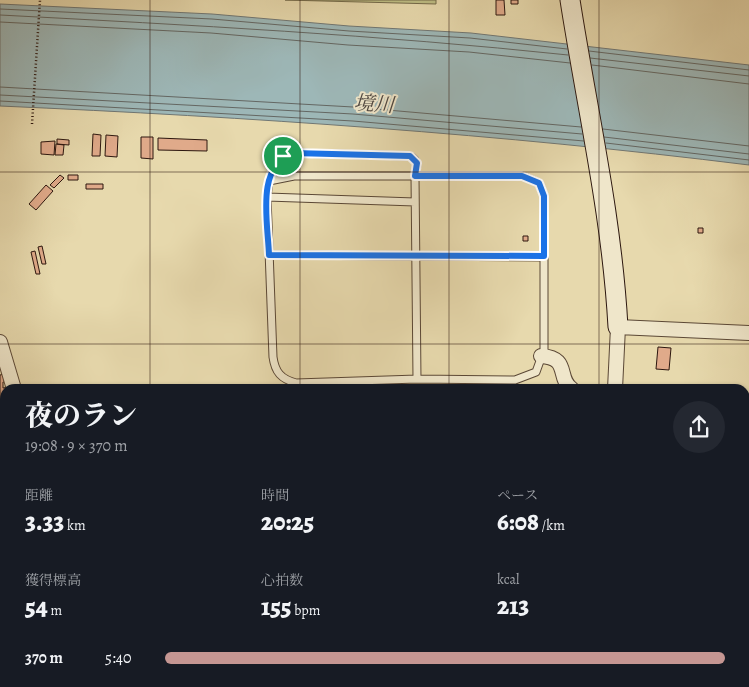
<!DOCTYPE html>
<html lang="ja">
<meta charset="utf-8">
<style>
body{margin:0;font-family:Alegreya,"Noto Serif JP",serif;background:#242831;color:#f1f3f6;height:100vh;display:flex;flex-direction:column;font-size:19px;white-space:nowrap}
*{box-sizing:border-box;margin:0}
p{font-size:16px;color:#9ea1a6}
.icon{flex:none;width:28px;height:28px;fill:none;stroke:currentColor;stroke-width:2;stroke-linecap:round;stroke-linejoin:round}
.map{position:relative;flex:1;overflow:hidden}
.sheet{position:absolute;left:0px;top:384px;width:750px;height:304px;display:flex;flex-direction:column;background:#171b24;border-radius:15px 15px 0 0;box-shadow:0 1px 4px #0004}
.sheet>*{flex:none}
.pin{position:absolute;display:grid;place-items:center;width:42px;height:42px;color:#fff;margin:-21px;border:2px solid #fff;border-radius:50%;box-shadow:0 1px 5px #0007}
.round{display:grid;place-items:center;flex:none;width:52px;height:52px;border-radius:26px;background:#242831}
.head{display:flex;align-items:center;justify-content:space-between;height:85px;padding:0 25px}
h1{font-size:28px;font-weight:800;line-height:38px}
.metrics{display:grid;grid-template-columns:repeat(3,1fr);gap:8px;height:85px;padding:5px 25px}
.metrics div{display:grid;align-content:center}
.metrics b{font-size:25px;font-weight:800}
.metrics small{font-size:14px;font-weight:400}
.metrics p{font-size:14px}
ul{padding:0 25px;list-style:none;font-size:16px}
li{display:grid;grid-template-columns:80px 60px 1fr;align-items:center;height:38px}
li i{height:12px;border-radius:6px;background:#c59692}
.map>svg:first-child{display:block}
.green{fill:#bdbd84;stroke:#746a4a}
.water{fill:#9db7b7;stroke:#707774}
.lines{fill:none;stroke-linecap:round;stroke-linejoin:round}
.shore{stroke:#646763;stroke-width:1}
.building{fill:#e0aa8a;stroke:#2c170f}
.lane-casing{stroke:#5b4836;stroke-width:9}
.street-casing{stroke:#5b4836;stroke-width:16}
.secondary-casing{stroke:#2c170f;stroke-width:21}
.path{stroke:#2c170f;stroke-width:2.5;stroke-dasharray:1 2.5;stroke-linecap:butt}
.lane{stroke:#efe6ca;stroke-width:7}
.street{stroke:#efe6ca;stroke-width:14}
.secondary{stroke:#efe6ca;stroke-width:19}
.route-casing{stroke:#fff;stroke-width:10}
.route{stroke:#1a73e8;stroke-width:6}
.grid{fill:none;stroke:#2c170f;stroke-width:1;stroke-opacity:0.55}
.labels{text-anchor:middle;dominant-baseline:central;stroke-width:4;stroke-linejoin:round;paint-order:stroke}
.water-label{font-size:20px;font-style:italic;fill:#4e4741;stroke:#efe6ca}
</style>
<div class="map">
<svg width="749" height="687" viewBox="0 0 749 687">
<rect width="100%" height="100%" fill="#e7d9ad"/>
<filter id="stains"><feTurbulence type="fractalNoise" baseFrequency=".004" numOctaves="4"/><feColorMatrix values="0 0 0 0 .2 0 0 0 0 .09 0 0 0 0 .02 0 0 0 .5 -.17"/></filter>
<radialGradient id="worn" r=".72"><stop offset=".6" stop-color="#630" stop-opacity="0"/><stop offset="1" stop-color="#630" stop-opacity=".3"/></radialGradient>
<path class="green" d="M 285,0 L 436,0 L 436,4 Z"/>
<path class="water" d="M 0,4 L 212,14 L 349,26 L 471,33 L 749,65 L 749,165 C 500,134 250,117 0,106 Z"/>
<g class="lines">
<path class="shore" d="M 0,9 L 212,19 L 349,31 L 470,38 L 567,49
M 0,15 C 190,25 380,35 568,55
M 0,22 L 211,33 L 348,45 L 469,52 L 570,63
M 589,51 L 749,70
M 590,58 L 749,76
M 592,65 L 749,84
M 0,87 L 353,107 L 581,127
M 0,95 L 353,114 L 582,134
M 0,101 L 353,121 L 584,141
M 603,129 L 749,146
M 604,137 L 749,154
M 606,143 L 749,160"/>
</g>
<path class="building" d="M 496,0 L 504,0 L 505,15 L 496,15 Z
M 511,0 L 518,0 L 518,4 L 511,4 Z
M 93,134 L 101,135 L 100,156 L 92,156 Z
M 106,135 L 118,136 L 117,157 L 105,156 Z
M 141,137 L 153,137 L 153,159 L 141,158 Z
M 158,138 L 207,140 L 207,151 L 158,150 Z
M 57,139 L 69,140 L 69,145 L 57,144 Z
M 55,141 L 54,155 L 41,154 L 41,142 Z
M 56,144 L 64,145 L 63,155 L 55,155 Z
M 60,175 L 64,178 L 54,188 L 50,185 Z
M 68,175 L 78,175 L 78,180 L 68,180 Z
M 86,184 L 103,184 L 103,189 L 86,189 Z
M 46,185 L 53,191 L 36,210 L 29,204 Z
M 698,228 L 703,228 L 703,233 L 698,233 Z
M 523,236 L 528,236 L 528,241 L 523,241 Z
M 42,246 L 46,264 L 42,264 L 38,247 Z
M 35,251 L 40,274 L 36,274 L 31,252 Z
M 658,347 L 671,348 L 669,370 L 656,369 Z
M 4,374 L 5,382 L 3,382 L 3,388 L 9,387 L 9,389 L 5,389 L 5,400 L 0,401 L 0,375 Z
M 437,388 L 485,388 L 485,389 L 437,389 Z
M 0,402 L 5,402 L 5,433 L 0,433 Z
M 5,443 L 5,457 L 0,457 L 0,444 Z
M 5,468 L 5,493 L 0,493 L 0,469 Z
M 5,493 L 5,509 L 0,509 L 0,494 Z
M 0,514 L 5,514 L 5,530 L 1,530 Z
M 745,560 L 749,560 L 748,587 L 746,587 L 745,594 L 749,594 L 749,658 L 745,658 Z
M 134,682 L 134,687 L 105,687 L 105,684 Z
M 178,682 L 239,682 L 239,686 L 178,687 Z
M 588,682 L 591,682 L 597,687 L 585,687 Z
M 543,683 L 569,684 L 569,687 L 543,687 Z
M 104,684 L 105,687 L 92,687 L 92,685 Z"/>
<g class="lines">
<g class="lane-casing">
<path id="lane" d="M 294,176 L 523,176 L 539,183 L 544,196 L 544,350 L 536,372 L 515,380 L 417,379 L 296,383 C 281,379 275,372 273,357 L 267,197 L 269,181 Z
M 269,181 C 274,166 278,158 293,153 L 410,156 C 419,160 417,168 415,176 L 417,379
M 267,197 L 415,202
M 269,255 L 544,257"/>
</g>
<g class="street-casing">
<path id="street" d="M 0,342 L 14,389
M 541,356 C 571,358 556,378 572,389
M 615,389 L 618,327 L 749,333
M 0,538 L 5,538
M 83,682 L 83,687
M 258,682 L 259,687
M 434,682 L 434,687
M 520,687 L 528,682
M 577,687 L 577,682"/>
</g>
<g class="secondary-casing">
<path id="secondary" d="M 570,0 C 587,109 612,216 618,327"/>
</g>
<path class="path" d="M 32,124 L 40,0"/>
<use href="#lane" class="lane"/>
<use href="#street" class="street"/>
<use href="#secondary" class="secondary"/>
</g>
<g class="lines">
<g class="route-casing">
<path id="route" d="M 293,153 L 410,156 L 417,163 L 415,176 L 522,176 L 539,183 L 544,196 L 544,256 L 269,255 C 268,223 255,166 293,153 Z"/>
</g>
<use href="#route" class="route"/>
</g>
<path class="grid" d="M 150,0 L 150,389M 300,0 L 300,389M 449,0 L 449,389M 599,0 L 599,389M 0,172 L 749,172M 0,344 L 749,344M 0,515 L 5,515M 745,515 L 749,515M 150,682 L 150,687M 300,682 L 300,687M 449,682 L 449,687M 599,682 L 599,687"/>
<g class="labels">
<g class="water-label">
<text transform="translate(374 104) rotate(4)">境川</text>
</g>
</g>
<rect width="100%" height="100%" filter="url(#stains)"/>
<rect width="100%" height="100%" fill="url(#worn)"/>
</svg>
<div class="pin" style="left:283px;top:156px;background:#1e9e55"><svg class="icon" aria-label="arrive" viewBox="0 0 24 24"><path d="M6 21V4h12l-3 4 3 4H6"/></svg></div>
<section class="sheet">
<div class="head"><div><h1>夜のラン</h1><p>19:08 · 9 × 370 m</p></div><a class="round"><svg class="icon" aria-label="share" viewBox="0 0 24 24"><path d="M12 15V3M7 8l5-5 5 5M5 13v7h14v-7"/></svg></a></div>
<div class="metrics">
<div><p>距離</p><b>3.33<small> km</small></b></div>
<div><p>時間</p><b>20:25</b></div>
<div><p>ペース</p><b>6:08<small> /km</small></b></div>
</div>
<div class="metrics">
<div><p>獲得標高</p><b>54<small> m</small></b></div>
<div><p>心拍数</p><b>155<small> bpm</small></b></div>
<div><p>kcal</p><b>213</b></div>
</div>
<ul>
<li><b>370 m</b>5:40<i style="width:100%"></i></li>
</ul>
</section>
</div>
